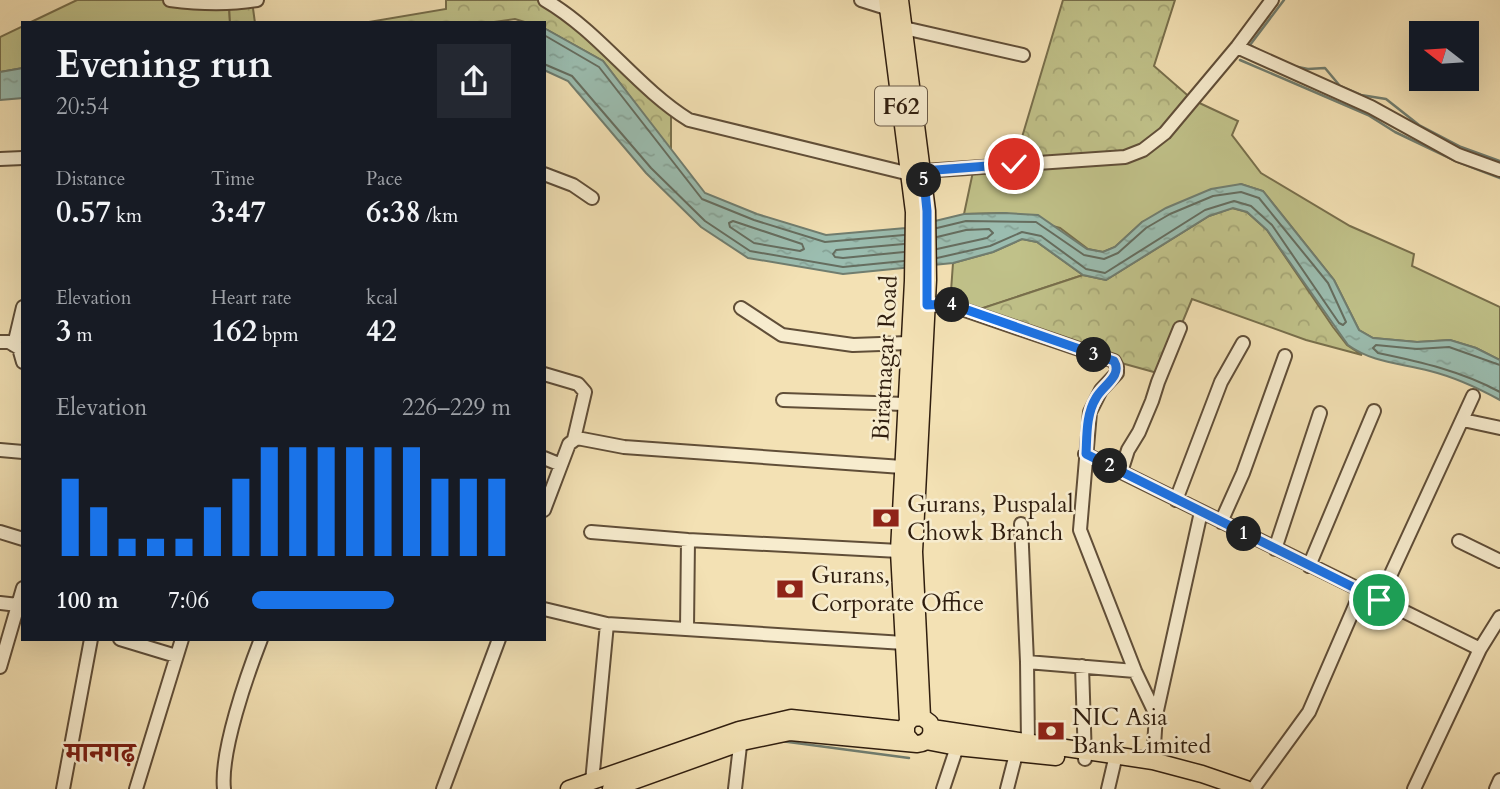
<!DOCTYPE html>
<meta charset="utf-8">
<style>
body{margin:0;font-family:Cardo,"Noto Serif Devanagari",serif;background:#242831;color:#f1f3f6;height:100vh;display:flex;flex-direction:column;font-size:26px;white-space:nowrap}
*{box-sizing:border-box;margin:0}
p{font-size:23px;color:#9ea1a6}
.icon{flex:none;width:38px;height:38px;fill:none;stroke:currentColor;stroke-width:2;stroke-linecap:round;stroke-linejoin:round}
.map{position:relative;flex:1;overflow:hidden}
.sheet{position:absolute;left:21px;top:21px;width:525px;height:620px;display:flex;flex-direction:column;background:#171b24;border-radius:0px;box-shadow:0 7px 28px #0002}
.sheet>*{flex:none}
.needle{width:46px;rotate:287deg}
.buttons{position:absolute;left:1409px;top:21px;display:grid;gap:14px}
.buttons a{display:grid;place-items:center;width:70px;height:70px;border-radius:0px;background:#171b24;box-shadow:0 7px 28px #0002;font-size:35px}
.pin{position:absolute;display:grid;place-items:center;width:60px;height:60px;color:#fff;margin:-30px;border:4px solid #fff;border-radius:50%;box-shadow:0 2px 7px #0007}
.km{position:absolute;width:35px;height:35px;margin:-18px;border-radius:50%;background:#222;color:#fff;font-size:19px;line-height:35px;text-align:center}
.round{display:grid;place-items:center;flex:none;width:74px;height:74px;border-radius:0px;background:#242831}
.overview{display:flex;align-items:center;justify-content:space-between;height:119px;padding:0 35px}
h1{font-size:38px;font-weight:700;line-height:52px}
.metrics{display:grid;grid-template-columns:repeat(3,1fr);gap:10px;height:119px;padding:7px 35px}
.metrics div{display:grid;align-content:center}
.metrics b{font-size:30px;font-weight:700}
.metrics small{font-size:19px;font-weight:400}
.metrics p{font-size:19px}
.chart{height:196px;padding:14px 35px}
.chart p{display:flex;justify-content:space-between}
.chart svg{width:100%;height:126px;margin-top:7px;stroke:#1a73e8;stroke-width:6}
ul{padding:0 35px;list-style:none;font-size:23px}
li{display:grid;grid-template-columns:112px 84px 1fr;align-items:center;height:52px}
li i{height:18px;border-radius:9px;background:#1a73e8}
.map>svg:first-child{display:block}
.grass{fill:#c0c189;stroke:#786f4c;stroke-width:2}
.forest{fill:url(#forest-crowns);stroke:#786f4c;stroke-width:2}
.water{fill:url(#water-ripples);stroke:#707d6f;stroke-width:2}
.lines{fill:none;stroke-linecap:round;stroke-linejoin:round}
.shore{stroke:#656d5f;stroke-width:2}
.stream{stroke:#707d6f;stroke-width:2.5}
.minor-casing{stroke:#604e38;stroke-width:16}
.major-casing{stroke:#2f1d0e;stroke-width:19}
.minor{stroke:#f7ecce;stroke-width:12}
.major{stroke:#f3e1b4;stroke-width:16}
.route-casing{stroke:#fff;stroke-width:14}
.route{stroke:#1a73e8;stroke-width:9}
.labels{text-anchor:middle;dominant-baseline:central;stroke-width:5;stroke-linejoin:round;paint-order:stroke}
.shield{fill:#f7ecce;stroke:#6b5b48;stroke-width:2}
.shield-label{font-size:23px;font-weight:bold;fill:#2f1d0e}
.street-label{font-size:24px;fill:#2f1d0e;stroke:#f7ecce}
.poi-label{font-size:24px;fill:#2f1d0e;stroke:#f7ecce;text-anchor:start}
.quarter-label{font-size:28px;font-weight:bold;fill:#7a1f14;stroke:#f7ecce}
</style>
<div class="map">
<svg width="1500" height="789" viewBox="0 0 1500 789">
<defs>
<pattern id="forest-crowns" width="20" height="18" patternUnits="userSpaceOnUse" patternTransform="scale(1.75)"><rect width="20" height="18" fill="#c0c189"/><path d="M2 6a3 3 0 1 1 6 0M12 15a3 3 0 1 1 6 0" fill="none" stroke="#a5a575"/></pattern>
<pattern id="water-ripples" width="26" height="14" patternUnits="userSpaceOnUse" patternTransform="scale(1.75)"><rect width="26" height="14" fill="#9bbdb0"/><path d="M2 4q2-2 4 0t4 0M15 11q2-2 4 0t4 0" fill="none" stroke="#86a296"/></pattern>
</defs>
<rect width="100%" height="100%" fill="#f3e1b4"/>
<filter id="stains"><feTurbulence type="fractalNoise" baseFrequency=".00286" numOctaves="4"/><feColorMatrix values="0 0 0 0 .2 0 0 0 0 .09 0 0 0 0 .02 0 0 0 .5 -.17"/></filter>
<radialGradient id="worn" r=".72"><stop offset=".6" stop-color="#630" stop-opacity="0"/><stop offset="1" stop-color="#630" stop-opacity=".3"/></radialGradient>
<path class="grass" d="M 77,0 L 170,0 L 229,5 L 230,23 L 29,23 Z
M 23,26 L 23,68 L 0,72 L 0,37 Z
M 1193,100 L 1238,121 L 1232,135 L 1261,173 L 1350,226 L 1414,254 L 1412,266 L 1500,307 L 1500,360 L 1476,348 L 1450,340 L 1417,342 L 1373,338 L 1359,330 L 1334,280 L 1263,191 L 1241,184 L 1142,222 L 1115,247 L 1103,252 L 1088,249 L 1060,228 L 1005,213 L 964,214 L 974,167 L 1125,157 Z
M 1022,239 L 1037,242 L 1083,275 L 971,312 L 950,305 L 953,263 L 993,252 Z"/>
<path class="forest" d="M 446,0 L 545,0 L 671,108 L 671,151 L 603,61 L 544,28 L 544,23 L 528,23 L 515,19 L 487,23 L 363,23 L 446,9 Z
M 1063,0 L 1175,0 L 1154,66 L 1193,100 L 1143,150 L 1014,164 Z
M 252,1 L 255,23 L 230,23 L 229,5 Z
M 1232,208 L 1247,212 L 1267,230 L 1333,327 L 1347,345 L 1362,355 L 1306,340 L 1192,299 L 1161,374 L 1114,361 L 971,312 L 1083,275 L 1106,280 L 1209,216 Z"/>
<path class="water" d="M 544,28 L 603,61 L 705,193 L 757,214 L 826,235 L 906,228 L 964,214 L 1005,213 L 1038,215 L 1087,249 L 1103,252 L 1115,247 L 1142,222 L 1166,208 L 1211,189 L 1241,184 L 1263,191 L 1334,280 L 1359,330 L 1373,338 L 1417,342 L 1450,340 L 1476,348 L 1500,360 L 1500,400 C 1478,388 1454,377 1430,371 C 1400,363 1373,363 1348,345 L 1267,230 L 1247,212 L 1233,208 L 1209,216 L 1106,280 L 1083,275 L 1037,242 L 1022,239 L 993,252 L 953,263 L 843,274 L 748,258 L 701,227 L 646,173 L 568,81 L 544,70 Z
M 23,68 L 23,98 L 0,100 L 0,72 Z"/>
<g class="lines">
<path class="shore" d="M 544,35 L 599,67 L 702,199 L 754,220 L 825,242 L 904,235
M 544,64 L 572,76 L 651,168 L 705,221 L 750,251 L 843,267 L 904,261
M 733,221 L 802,244 L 804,249 L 800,251 L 754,243 L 730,227 L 729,223 Z
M 937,228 L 966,221 L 1036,222 L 1084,255 L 1104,259 L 1118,253 L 1146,228 L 1170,214 L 1213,196 L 1241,192 L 1259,198 L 1328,283 L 1346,322 L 1343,325 L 1339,323 L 1272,225 L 1251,206 L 1234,201 L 1205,210 L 1105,273 L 1086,269 L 1041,236 L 1022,232 L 990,246 L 937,258
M 937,237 L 966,230 L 989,229 L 993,233 L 987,238 L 937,249
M 904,252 L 843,258 L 835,257 L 833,254 L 836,250 L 904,244
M 1500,365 L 1449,347 L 1417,349 L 1376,345 L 1373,348 L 1378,353 C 1421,362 1461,371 1500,392"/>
<path class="stream" d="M 1259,50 L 1250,45 L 1284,0
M 1240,60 L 1368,115 L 1395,132 L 1458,162 L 1500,178
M 1293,66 L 1308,69 L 1325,68 L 1340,86 L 1361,95 L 1386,99 L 1419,125 L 1461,147 L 1500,161
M 781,741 L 909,758"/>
<g class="minor-casing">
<path id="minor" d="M 170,0 C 201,4 227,5 257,0
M 545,0 C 600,32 636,87 689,120 L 910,174
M 861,0 L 896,11
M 904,28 L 1023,55
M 1237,47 L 1371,107 L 1458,155 L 1500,170
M 0,159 L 23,158
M 924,171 L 1125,157 L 1143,150 L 1165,133 L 1237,47 L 1272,0
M 544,174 L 573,185 L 592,198
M 927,305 L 950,305 L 1114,361 L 1117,367 L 1117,373 L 1101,390 L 1090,412 L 1080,530 L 1135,671 L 1156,715 L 1153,761
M 741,308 L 782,335 L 853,345 L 908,343
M 0,342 L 9,342 L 19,348 L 23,362
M 14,345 L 23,307
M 544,374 L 578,384 L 585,392 L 574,439
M 783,400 L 905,404
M 1463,420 L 1500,428
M 0,450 L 23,452
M 1085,454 L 1480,649
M 544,458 L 561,465
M 1121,472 L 1128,450 L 1139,432 L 1152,401 L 1158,382 L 1180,328
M 1176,500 L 1221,382 L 1243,343
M 544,510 L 569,444 L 577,438 L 624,447 L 902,467
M 1221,522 L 1243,473 L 1285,356
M 1021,524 L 1027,662
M 0,532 L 23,539
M 591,532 L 688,540 L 899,551
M 1459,541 L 1500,561
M 1275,549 L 1320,413
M 1309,566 L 1374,411
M 1379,600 L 1473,396
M 0,603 L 18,605
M 544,609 L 607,624 L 904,643
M 687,628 L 688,540
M 120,639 L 176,656
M 1082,666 L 1085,759
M 0,667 L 23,588
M 1156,715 L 1201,512
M 1028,743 L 1027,662 L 1135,671
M 592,782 L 607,624
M 63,789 L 91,639
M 136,789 L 182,639
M 224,789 C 220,752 247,675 261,639
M 443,789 L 499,639
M 735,789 L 741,737
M 943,789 L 957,747
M 1007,789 L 1016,754
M 1108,789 L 1116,755
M 1253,789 L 1309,712 L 1361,592
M 1414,789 L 1480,649 L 1500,617
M 1496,789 L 1500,780"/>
</g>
<g class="major-casing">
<path id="major" d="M 887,0 L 914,212 L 913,281 L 899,551 L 908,721
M 900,0 L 927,211 L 928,280 L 914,552 L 922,717
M 932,728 L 1153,761 L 1202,774 L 1246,789
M 926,741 L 957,747 L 1056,757
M 569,789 L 739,730 L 791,718 L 905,730
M 611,789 L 742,742 L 790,732 L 917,744 C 929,743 934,734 930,723 L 922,717 L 912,718 L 906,725 L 906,735 L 912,742"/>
</g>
<use href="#minor" class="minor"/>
<use href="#major" class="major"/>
</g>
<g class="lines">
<g class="route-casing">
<path id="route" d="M 1014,164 L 923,171 L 927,211 L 927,305 L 950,304 L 1114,361 C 1123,376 1102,386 1096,398 C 1086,414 1087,436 1086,454 L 1379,600"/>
</g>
<use href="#route" class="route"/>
</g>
<defs>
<g id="bank-bare" transform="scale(2.1)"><path d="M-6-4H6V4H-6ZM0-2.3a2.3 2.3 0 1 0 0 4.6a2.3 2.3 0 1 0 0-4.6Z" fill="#8f2418" stroke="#f7ecce" stroke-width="2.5" paint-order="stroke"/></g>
</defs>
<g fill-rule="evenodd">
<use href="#bank-bare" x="886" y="518"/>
<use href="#bank-bare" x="790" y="589"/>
<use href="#bank-bare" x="1051" y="731"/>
</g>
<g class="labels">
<rect class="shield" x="875" y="86.5" width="52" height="39" rx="5"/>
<g class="shield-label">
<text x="901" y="106">F62</text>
</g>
<g class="street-label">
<text transform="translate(885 358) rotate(-87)">Biratnagar Road</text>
</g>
<g class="poi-label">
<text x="907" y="504">Gurans, Puspalal<tspan x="907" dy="28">Chowk Branch</tspan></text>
<text x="811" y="575">Gurans,<tspan x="811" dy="28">Corporate Office</tspan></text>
<text x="1072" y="717">NIC Asia<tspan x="1072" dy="28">Bank Limited</tspan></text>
</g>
<g class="quarter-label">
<text x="100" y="753">मानगढ़</text>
</g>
</g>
<rect width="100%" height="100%" filter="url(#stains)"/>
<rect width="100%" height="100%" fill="url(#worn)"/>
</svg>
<div class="buttons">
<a><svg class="needle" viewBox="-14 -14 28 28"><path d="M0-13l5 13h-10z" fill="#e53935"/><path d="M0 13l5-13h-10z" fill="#9ea1a6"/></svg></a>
</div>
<div class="pin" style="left:1379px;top:600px;background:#1e9e55"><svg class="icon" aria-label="arrive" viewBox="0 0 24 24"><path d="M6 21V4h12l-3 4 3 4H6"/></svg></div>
<div class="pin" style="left:1014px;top:164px;background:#d93025"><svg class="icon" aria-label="check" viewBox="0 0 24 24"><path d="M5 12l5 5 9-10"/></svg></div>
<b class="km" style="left:1244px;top:534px">1</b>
<b class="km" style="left:1110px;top:466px">2</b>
<b class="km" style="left:1094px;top:355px">3</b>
<b class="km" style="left:952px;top:305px">4</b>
<b class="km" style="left:924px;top:180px">5</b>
<section class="sheet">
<div class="overview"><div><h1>Evening run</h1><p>20:54</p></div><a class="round"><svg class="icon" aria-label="share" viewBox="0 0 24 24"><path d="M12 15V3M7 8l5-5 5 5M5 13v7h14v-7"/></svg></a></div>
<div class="metrics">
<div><p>Distance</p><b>0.57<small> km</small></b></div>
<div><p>Time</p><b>3:47</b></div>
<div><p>Pace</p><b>6:38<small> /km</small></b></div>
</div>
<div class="metrics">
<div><p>Elevation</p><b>3<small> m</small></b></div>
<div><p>Heart rate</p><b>162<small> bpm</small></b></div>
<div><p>kcal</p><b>42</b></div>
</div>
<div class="chart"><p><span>Elevation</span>226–229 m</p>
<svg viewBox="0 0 160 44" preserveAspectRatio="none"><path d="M5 44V17M15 44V27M25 44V38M35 44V38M45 44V38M55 44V27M65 44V17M75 44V6M85 44V6M95 44V6M105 44V6M115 44V6M125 44V6M135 44V17M145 44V17M155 44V17"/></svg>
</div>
<ul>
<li><b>100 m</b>7:06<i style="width:55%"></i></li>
</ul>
</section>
</div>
